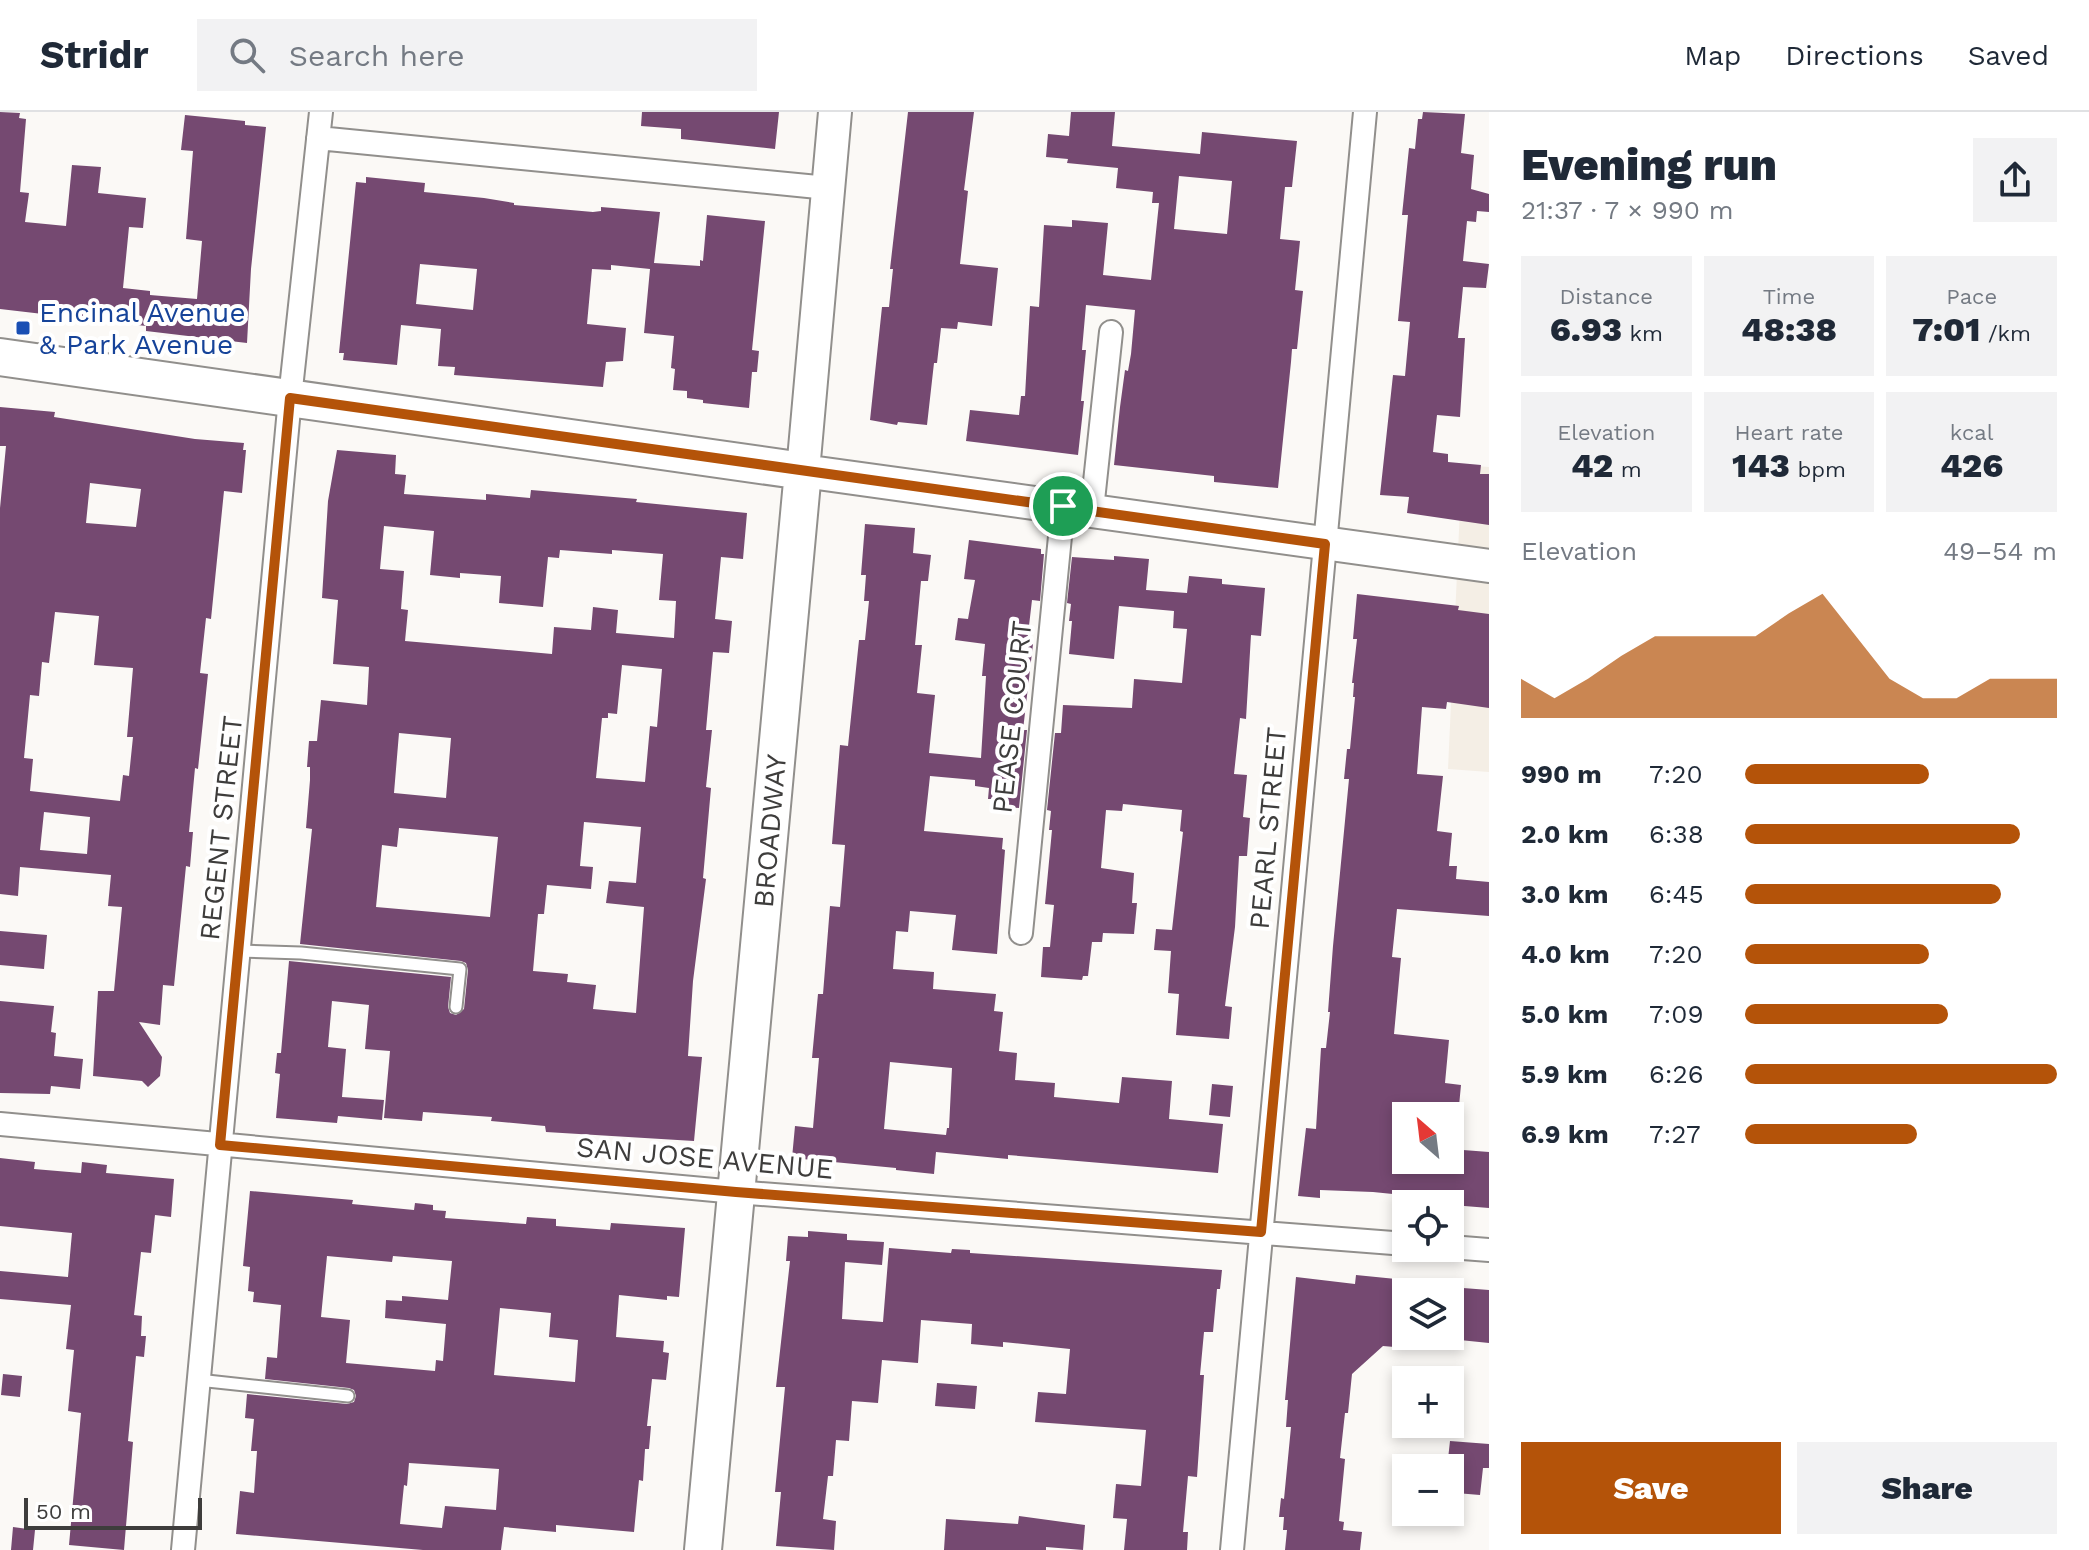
<!DOCTYPE html>
<meta charset="utf-8">
<style>
body{margin:0;font-family:"Work Sans",sans-serif;background:#f2f2f3;color:#1f2937;height:100vh;display:flex;flex-direction:column;font-size:30px;white-space:nowrap}
*{box-sizing:border-box;margin:0}
p{font-size:26px;color:#747a83}
.icon{flex:none;width:44px;height:44px;fill:none;stroke:currentColor;stroke-width:2;stroke-linecap:round;stroke-linejoin:round}
.map{position:relative;flex:1;overflow:hidden}
.sheet{display:flex;flex-direction:column;background:#fff;width:600px}
.sheet>*{flex:none}
.needle{width:52px;rotate:332deg}
.controls{position:absolute;left:1392px;top:990px;display:grid;gap:16px}
.controls a{display:grid;place-items:center;width:72px;height:72px;border-radius:0px;background:#fff;box-shadow:0 4px 12px #0003;font-size:40px}
.scale{position:absolute;left:24px;bottom:20px;width:178px;box-sizing:border-box;padding-left:8px;border:4px solid #3e3d3c;border-top:0;font-size:22px;line-height:28px;white-space:nowrap;color:#3e3d3c;-webkit-text-stroke:6px #fff;paint-order:stroke}
.pin{position:absolute;display:grid;place-items:center;width:68px;height:68px;color:#fff;margin:-34px;border:4px solid #fff;border-radius:50%;box-shadow:0 2px 8px #0007}
.round{display:grid;place-items:center;flex:none;width:84px;height:84px;border-radius:0px;background:#f2f2f3}
.overview{display:flex;align-items:center;justify-content:space-between;height:136px;padding:0 32px}
h1{font-size:44px;font-weight:800;line-height:60px}
.figures{display:grid;grid-template-columns:repeat(3,1fr);gap:12px;height:136px;padding:8px 32px}
.figures div{display:grid;align-content:center;border-radius:0px;background:#f2f2f3;text-align:center}
.figures b{font-size:34px;font-weight:800}
.figures small{font-size:22px;font-weight:400}
.figures p{font-size:22px}
.chart{height:224px;padding:16px 32px}
.chart p{display:flex;justify-content:space-between}
.chart svg{width:100%;height:144px;margin-top:8px;fill:#b45309;opacity:.7}
.action{display:flex;gap:16px;margin-top:auto;padding:16px 32px}
.action a{flex:1;height:92px;border-radius:0px;background:#b45309;color:#fff;font-size:32px;font-weight:800;line-height:92px;text-align:center}
.action a+a{background:#f2f2f3;color:#1f2937}
ul{padding:0 32px;list-style:none;font-size:26px}
li{display:grid;grid-template-columns:128px 96px 1fr;align-items:center;height:60px}
li i{height:20px;border-radius:10px;background:#b45309}
header{display:flex;align-items:center;gap:48px;box-sizing:border-box;height:112px;padding:0 40px;background:#fff;border-bottom:2px solid #e0e1e3}
header strong{font-size:38px}
nav{display:flex;gap:44px;margin-inline-start:auto;font-size:28px}
.search{width:560px;height:72px;background:#f2f2f3;display:flex;align-items:center;gap:20px;box-sizing:border-box;padding:0 28px;border-radius:0px;color:#747a83;font-size:30px}
main{display:flex;flex:1;min-height:0}
.map>svg:first-child{display:block}
.built{fill:#f4eee5}
.building{fill:#754971;fill-rule:evenodd}
.lines{fill:none;stroke-linecap:round;stroke-linejoin:round}
.lane-casing{stroke:#918f8c;stroke-width:15}
.street-casing{stroke:#918f8c;stroke-width:26}
.secondary-casing{stroke:#918f8c;stroke-width:36}
.primary-casing{stroke:#918f8c;stroke-width:40}
.lane{stroke:#fff;stroke-width:11}
.street{stroke:#fff;stroke-width:22}
.secondary{stroke:#fff;stroke-width:32}
.primary{stroke:#fff;stroke-width:36}
.route-casing{stroke:#fff;stroke-width:16}
.route{stroke:#b45309;stroke-width:10}
.transit-dot{fill:#1a4fb4;stroke:#fff;stroke-width:3}
.labels{text-anchor:middle;dominant-baseline:central;stroke-width:8;stroke-linejoin:round;paint-order:stroke}
.transit-label{font-size:28px;fill:#164399;stroke:#fff;text-anchor:start}
.street-label{font-size:28px;fill:#3e3d3c;stroke:#fff}
</style>
<header>
<strong>Stridr</strong>
<div class="search"><svg class="icon" aria-label="search" viewBox="0 0 24 24"><circle cx="10" cy="10" r="6"/><path d="M15 15l6 6"/></svg>Search here</div>
<nav><a>Map</a><a>Directions</a><a>Saved</a></nav>
</header>
<main>
<div class="map">
<svg width="1489" height="1438" viewBox="0 0 1489 1438">
<rect width="100%" height="100%" fill="#fbf9f6"/>
<path class="built" d="M 1462,353 L 1489,355 L 1489,660 L 1448,657 Z"/>
<path class="building" d="M 0,0 L 20,1 L 19,6 L 26,7 L 20,80 L 29,81 L 25,110 L 66,114 L 72,53 L 101,55 L 98,81 L 146,86 L 143,116 L 129,115 L 123,176 L 150,179 L 150,183 L 197,187 L 202,129 L 186,127 L 193,39 L 181,38 L 185,3 L 245,9 L 245,13 L 266,15 L 251,157 L 247,231 L 146,219 L 146,214 L 0,197 Z
M 642,0 L 779,0 L 775,37 L 681,27 L 681,17 L 641,14 Z
M 908,0 L 974,0 L 964,78 L 968,79 L 960,152 L 998,156 L 992,214 L 958,210 L 957,217 L 941,216 L 937,251 L 934,251 L 927,313 L 898,310 L 897,313 L 870,308 L 882,195 L 889,195 L 893,157 L 890,157 Z
M 1071,0 L 1115,0 L 1112,34 L 1200,42 L 1202,20 L 1297,29 L 1292,75 L 1285,75 L 1280,127 L 1300,129 L 1295,178 L 1303,179 L 1297,237 L 1292,237 L 1291,250 L 1278,376 L 1214,370 L 1214,364 L 1114,353 L 1120,295 L 1125,258 L 1128,259 L 1131,242 L 1135,198 L 1086,193 L 1082,238 L 1086,238 L 1081,289 L 1084,289 L 1078,343 L 966,329 L 970,298 L 1019,303 L 1021,284 L 1025,284 L 1030,194 L 1039,195 L 1044,113 L 1072,115 L 1072,108 L 1108,111 L 1103,163 L 1151,168 L 1159,91 L 1152,91 L 1153,80 L 1116,76 L 1118,56 L 1067,51 L 1068,47 L 1046,45 L 1048,22 L 1069,24 ZM 1179,64 L 1232,69 L 1227,122 L 1174,117 Z
M 1423,0 L 1465,2 L 1461,41 L 1474,43 L 1471,77 L 1489,82 L 1489,100 L 1477,99 L 1476,110 L 1467,109 L 1463,149 L 1489,152 L 1486,176 L 1463,175 L 1458,226 L 1465,226 L 1460,305 L 1437,303 L 1433,340 L 1448,342 L 1448,350 L 1481,353 L 1480,362 L 1489,362 L 1489,413 L 1407,401 L 1409,385 L 1380,383 L 1393,263 L 1405,264 L 1410,210 L 1398,209 L 1408,103 L 1402,103 L 1409,36 L 1415,37 L 1418,7 L 1422,7 Z
M 366,65 L 425,71 L 424,80 L 484,86 L 514,91 L 514,93 L 593,100 L 601,99 L 601,95 L 660,100 L 654,151 L 700,154 L 700,148 L 703,149 L 707,103 L 765,109 L 752,238 L 759,239 L 757,260 L 752,260 L 749,296 L 703,291 L 703,288 L 687,286 L 687,279 L 673,278 L 675,257 L 671,256 L 674,224 L 644,221 L 650,157 L 611,153 L 611,158 L 592,157 L 587,212 L 626,216 L 623,249 L 606,250 L 603,275 L 454,263 L 455,255 L 438,254 L 441,217 L 401,213 L 397,253 L 343,248 L 344,241 L 339,241 L 356,70 L 366,71 ZM 420,152 L 477,157 L 473,198 L 416,192 Z
M 0,295 L 55,300 L 54,305 L 195,327 L 244,331 L 243,338 L 246,338 L 242,381 L 224,379 L 211,507 L 206,506 L 200,561 L 208,562 L 198,657 L 195,656 L 189,720 L 193,720 L 190,755 L 186,754 L 174,874 L 163,873 L 160,913 L 139,910 L 162,945 L 160,964 L 148,975 L 142,969 L 93,964 L 98,879 L 114,879 L 122,795 L 108,794 L 111,763 L 20,755 L 18,784 L 0,782 L 0,396 L 6,334 L 0,334 ZM 90,371 L 141,377 L 136,415 L 86,411 ZM 55,500 L 99,504 L 94,553 L 133,556 L 127,625 L 133,625 L 129,664 L 123,663 L 120,689 L 30,679 L 33,647 L 24,646 L 30,583 L 39,584 L 42,550 L 49,551 ZM 44,700 L 90,705 L 87,742 L 40,738 Z
M 337,338 L 396,343 L 395,362 L 406,363 L 404,382 L 486,388 L 486,382 L 530,386 L 531,378 L 637,387 L 636,390 L 747,401 L 743,447 L 721,445 L 715,507 L 732,509 L 729,541 L 713,540 L 706,618 L 712,618 L 706,675 L 711,676 L 703,766 L 706,767 L 693,869 L 688,944 L 702,945 L 694,1029 L 546,1020 L 545,1014 L 491,1009 L 492,1005 L 423,1000 L 422,1009 L 384,1006 L 390,939 L 365,937 L 369,893 L 332,889 L 328,935 L 346,937 L 342,985 L 384,988 L 382,1008 L 338,1004 L 337,1011 L 276,1006 L 280,962 L 275,961 L 277,941 L 281,941 L 289,849 L 451,865 L 448,895 L 450,901 L 456,903 L 464,897 L 468,858 L 466,851 L 461,849 L 300,832 L 312,717 L 306,716 L 310,668 L 310,655 L 307,655 L 309,629 L 317,629 L 321,588 L 367,593 L 369,555 L 333,552 L 338,488 L 322,486 L 328,389 ZM 384,414 L 434,419 L 430,463 L 460,466 L 460,461 L 501,464 L 499,491 L 543,495 L 548,445 L 559,446 L 560,438 L 612,442 L 612,438 L 663,442 L 659,488 L 676,489 L 674,526 L 616,521 L 618,498 L 593,495 L 591,518 L 554,515 L 552,542 L 405,529 L 408,498 L 401,497 L 404,459 L 380,457 ZM 622,553 L 662,557 L 657,615 L 650,614 L 645,670 L 596,666 L 602,606 L 608,606 L 608,601 L 617,602 ZM 399,621 L 451,626 L 446,686 L 394,681 ZM 584,710 L 641,715 L 636,771 L 609,769 L 606,791 L 644,795 L 636,901 L 593,897 L 596,873 L 567,870 L 568,862 L 533,859 L 538,802 L 544,802 L 547,773 L 591,777 L 593,755 L 580,754 ZM 399,716 L 498,725 L 490,805 L 376,795 L 382,733 L 397,735 Z
M 865,412 L 915,416 L 913,441 L 931,443 L 928,469 L 921,469 L 915,533 L 922,533 L 917,581 L 935,583 L 929,641 L 981,646 L 986,564 L 982,564 L 985,532 L 955,528 L 958,506 L 968,507 L 975,468 L 964,467 L 969,428 L 1041,437 L 1041,442 L 1044,442 L 1040,489 L 1032,488 L 1027,531 L 1033,532 L 1023,618 L 1027,618 L 1019,696 L 991,693 L 992,687 L 988,687 L 989,676 L 975,674 L 975,668 L 930,664 L 924,719 L 1003,726 L 1002,737 L 1005,738 L 997,842 L 952,838 L 956,803 L 910,799 L 908,820 L 896,819 L 893,857 L 934,860 L 933,877 L 996,882 L 994,899 L 1003,900 L 999,939 L 1017,941 L 1015,968 L 1055,971 L 1054,985 L 1119,991 L 1122,965 L 1172,969 L 1169,1007 L 1223,1012 L 1218,1061 L 1008,1043 L 1008,1047 L 936,1040 L 934,1062 L 896,1058 L 896,1056 L 792,1046 L 795,1014 L 813,1016 L 819,946 L 812,946 L 818,882 L 823,882 L 830,794 L 840,795 L 845,733 L 832,732 L 840,633 L 848,634 L 859,528 L 865,528 L 869,489 L 864,489 L 866,463 L 861,463 ZM 890,950 L 952,956 L 949,1016 L 947,1016 L 946,1023 L 884,1017 Z
M 1114,444 L 1149,447 L 1146,478 L 1187,481 L 1189,464 L 1222,467 L 1222,472 L 1265,476 L 1261,524 L 1251,523 L 1246,607 L 1240,606 L 1234,662 L 1247,663 L 1243,705 L 1250,706 L 1247,744 L 1239,744 L 1235,815 L 1225,894 L 1232,895 L 1229,927 L 1176,923 L 1179,882 L 1168,881 L 1171,839 L 1154,838 L 1156,817 L 1172,818 L 1183,720 L 1180,719 L 1182,698 L 1123,692 L 1122,699 L 1106,698 L 1101,756 L 1134,761 L 1132,791 L 1137,791 L 1134,822 L 1103,821 L 1102,830 L 1092,830 L 1088,864 L 1083,864 L 1082,868 L 1041,865 L 1043,835 L 1050,835 L 1054,793 L 1045,792 L 1052,718 L 1049,718 L 1051,699 L 1047,698 L 1055,621 L 1061,621 L 1063,593 L 1132,596 L 1134,567 L 1182,571 L 1187,517 L 1173,516 L 1174,499 L 1119,494 L 1114,547 L 1069,542 L 1072,509 L 1069,509 L 1071,492 L 1067,491 L 1072,445 L 1114,448 Z
M 1357,482 L 1459,494 L 1458,498 L 1489,502 L 1489,596 L 1447,590 L 1446,597 L 1422,595 L 1417,662 L 1443,664 L 1437,719 L 1452,721 L 1449,754 L 1457,754 L 1456,767 L 1489,770 L 1489,804 L 1397,797 L 1392,845 L 1401,846 L 1394,922 L 1449,928 L 1445,971 L 1461,973 L 1459,994 L 1415,990 L 1414,1002 L 1406,1002 L 1406,1048 L 1450,1048 L 1450,1037 L 1489,1040 L 1489,1096 L 1452,1093 L 1452,1088 L 1373,1080 L 1320,1078 L 1320,1086 L 1298,1084 L 1306,1016 L 1316,1017 L 1321,936 L 1326,936 L 1330,900 L 1328,900 L 1333,834 L 1349,667 L 1344,667 L 1347,637 L 1350,637 L 1355,585 L 1353,585 L 1354,571 L 1352,571 L 1357,527 L 1353,527 Z
M 0,819 L 47,823 L 44,857 L 0,853 Z
M 0,889 L 54,894 L 51,920 L 56,921 L 54,944 L 83,947 L 80,977 L 51,974 L 50,982 L 0,981 Z
M 1212,972 L 1233,974 L 1230,1005 L 1209,1003 Z
M 0,1046 L 35,1050 L 34,1057 L 81,1061 L 82,1050 L 107,1053 L 106,1061 L 174,1067 L 171,1105 L 155,1103 L 151,1141 L 141,1140 L 134,1203 L 142,1204 L 141,1224 L 146,1224 L 144,1245 L 136,1244 L 128,1329 L 133,1330 L 124,1438 L 69,1433 L 81,1301 L 68,1299 L 74,1238 L 66,1237 L 71,1193 L 0,1187 L 0,1159 L 68,1165 L 72,1121 L 0,1114 Z
M 250,1079 L 353,1088 L 352,1092 L 414,1098 L 415,1091 L 433,1093 L 433,1098 L 446,1099 L 445,1106 L 526,1112 L 527,1105 L 556,1107 L 556,1114 L 610,1118 L 611,1111 L 685,1116 L 679,1185 L 667,1184 L 667,1188 L 619,1183 L 616,1225 L 664,1229 L 663,1240 L 669,1241 L 666,1268 L 652,1267 L 647,1314 L 651,1314 L 649,1337 L 645,1337 L 643,1369 L 639,1368 L 634,1420 L 556,1413 L 556,1420 L 504,1415 L 501,1438 L 423,1438 L 236,1422 L 240,1379 L 254,1381 L 257,1339 L 251,1339 L 254,1307 L 245,1306 L 247,1282 L 347,1292 L 354,1290 L 356,1284 L 354,1278 L 349,1276 L 265,1267 L 267,1245 L 277,1246 L 281,1193 L 253,1190 L 254,1180 L 248,1179 L 250,1155 L 243,1154 ZM 327,1144 L 392,1150 L 393,1144 L 452,1149 L 448,1188 L 402,1184 L 402,1189 L 386,1188 L 385,1206 L 446,1212 L 443,1249 L 436,1248 L 435,1259 L 346,1251 L 350,1208 L 321,1205 ZM 500,1196 L 551,1201 L 549,1225 L 578,1228 L 575,1270 L 494,1263 ZM 409,1351 L 499,1357 L 496,1398 L 445,1394 L 442,1416 L 400,1412 L 404,1373 L 407,1374 Z
M 808,1119 L 847,1122 L 847,1128 L 884,1130 L 882,1153 L 845,1150 L 842,1207 L 883,1210 L 889,1136 L 951,1141 L 952,1137 L 970,1138 L 970,1141 L 1222,1158 L 1220,1177 L 1217,1177 L 1213,1220 L 1204,1220 L 1200,1263 L 1204,1263 L 1197,1365 L 1188,1364 L 1183,1420 L 1188,1420 L 1187,1438 L 1124,1438 L 1127,1407 L 1113,1406 L 1116,1372 L 1141,1374 L 1146,1318 L 1035,1310 L 1038,1280 L 1066,1282 L 1070,1237 L 1003,1230 L 1003,1235 L 971,1232 L 972,1212 L 921,1208 L 918,1251 L 882,1248 L 878,1291 L 852,1289 L 849,1329 L 836,1328 L 833,1364 L 828,1364 L 823,1407 L 836,1409 L 834,1438 L 776,1434 L 781,1380 L 775,1380 L 785,1275 L 776,1275 L 790,1149 L 786,1149 L 788,1124 L 808,1125 Z
M 1356,1163 L 1406,1168 L 1406,1236 L 1383,1234 L 1352,1262 L 1348,1301 L 1345,1301 L 1340,1346 L 1345,1347 L 1339,1409 L 1344,1410 L 1343,1418 L 1362,1420 L 1360,1438 L 1285,1438 L 1287,1418 L 1283,1418 L 1284,1405 L 1279,1405 L 1281,1386 L 1284,1387 L 1291,1315 L 1286,1315 L 1288,1288 L 1285,1288 L 1296,1165 L 1355,1172 Z
M 1450,1175 L 1489,1178 L 1489,1231 L 1450,1227 Z
M 3,1262 L 22,1264 L 20,1285 L 1,1283 Z
M 937,1271 L 977,1274 L 975,1297 L 935,1294 Z
M 1450,1329 L 1489,1332 L 1489,1356 L 1483,1356 L 1480,1383 L 1456,1381 L 1458,1356 L 1447,1356 Z
M 1019,1404 L 1085,1413 L 1083,1438 L 1046,1435 L 1046,1438 L 944,1438 L 946,1407 L 1018,1412 Z
M 13,1415 L 35,1418 L 33,1438 L 11,1438 Z"/>
<g class="lines">
<g class="lane-casing">
<path id="lane" d="M 239,839 L 301,841 L 460,857 L 456,895
M 198,1268 L 348,1284"/>
</g>
<g class="street-casing">
<path id="street" d="M 318,26 L 828,76
M 1092,398 L 1111,220
M 1021,821 L 1063,394
M 0,1012 L 736,1080 L 1406,1132
M 1450,1135 L 1489,1138
M 183,1438 L 290,286 L 321,0
M 1232,1438 L 1365,0"/>
</g>
<g class="secondary-casing">
<path id="secondary" d="M 835,0 L 803,359 L 1489,454"/>
</g>
<g class="primary-casing">
<path id="primary" d="M 0,245 L 803,359 L 703,1438"/>
</g>
<use href="#lane" class="lane"/>
<use href="#street" class="street"/>
<use href="#secondary" class="secondary"/>
<use href="#primary" class="primary"/>
</g>
<g class="lines">
<g class="route-casing">
<path id="route" d="M 290,286 L 1325,432 L 1261,1120 L 736,1080 L 220,1033 Z"/>
</g>
<use href="#route" class="route"/>
</g>
<rect class="transit-dot" x="15" y="208" width="16" height="16" rx="4"/>
<g class="labels">
<g class="transit-label">
<text x="39" y="200">Encinal Avenue<tspan x="39" dy="32">&amp; Park Avenue</tspan></text>
</g>
<g class="street-label">
<text transform="translate(1012 605) rotate(-84)">PEASE COURT</text>
<text transform="translate(221 716) rotate(-84)">REGENT STREET</text>
<text transform="translate(1268 716) rotate(-85)">PEARL STREET</text>
<text transform="translate(770 719) rotate(-85)">BROADWAY</text>
<text transform="translate(705 1046) rotate(5)">SAN JOSE AVENUE</text>
</g>
</g>
</svg>
<div class="controls">
<a><svg class="needle" viewBox="-14 -14 28 28"><path d="M0-13l5 13h-10z" fill="#e53935"/><path d="M0 13l5-13h-10z" fill="#747a83"/></svg></a>
<a><svg class="icon" aria-label="locate" viewBox="0 0 24 24"><circle cx="12" cy="12" r="6"/><path d="M12 2v4M12 18v4M2 12h4M18 12h4"/></svg></a>
<a><svg class="icon" aria-label="layers" viewBox="0 0 24 24"><path d="M12 4l9 5-9 5-9-5zM3 14l9 5 9-5"/></svg></a>
<a>+</a>
<a>−</a>
</div>
<div class="scale">50 m</div>
<div class="pin" style="left:1063px;top:394px;background:#1e9e55"><svg class="icon" aria-label="arrive" viewBox="0 0 24 24"><path d="M6 21V4h12l-3 4 3 4H6"/></svg></div>
</div>
<section class="sheet">
<div class="overview"><div><h1>Evening run</h1><p>21:37 · 7 × 990 m</p></div><a class="round"><svg class="icon" aria-label="share" viewBox="0 0 24 24"><path d="M12 15V3M7 8l5-5 5 5M5 13v7h14v-7"/></svg></a></div>
<div class="figures">
<div><p>Distance</p><b>6.93<small> km</small></b></div>
<div><p>Time</p><b>48:38</b></div>
<div><p>Pace</p><b>7:01<small> /km</small></b></div>
</div>
<div class="figures">
<div><p>Elevation</p><b>42<small> m</small></b></div>
<div><p>Heart rate</p><b>143<small> bpm</small></b></div>
<div><p>kcal</p><b>426</b></div>
</div>
<div class="chart"><p><span>Elevation</span>49–54 m</p>
<svg viewBox="0 0 160 44" preserveAspectRatio="none"><path d="M0 44V32L10 38L20 32L30 25L40 19L50 19L60 19L70 19L80 12L90 6L100 19L110 32L120 38L130 38L140 32L150 32L160 32V44z"/></svg>
</div>
<ul>
<li><b>990 m</b>7:20<i style="width:59%"></i></li>
<li><b>2.0 km</b>6:38<i style="width:88%"></i></li>
<li><b>3.0 km</b>6:45<i style="width:82%"></i></li>
<li><b>4.0 km</b>7:20<i style="width:59%"></i></li>
<li><b>5.0 km</b>7:09<i style="width:65%"></i></li>
<li><b>5.9 km</b>6:26<i style="width:100%"></i></li>
<li><b>6.9 km</b>7:27<i style="width:55%"></i></li>
</ul>
<div class="action"><a>Save</a><a>Share</a></div>
</section>
</main>
